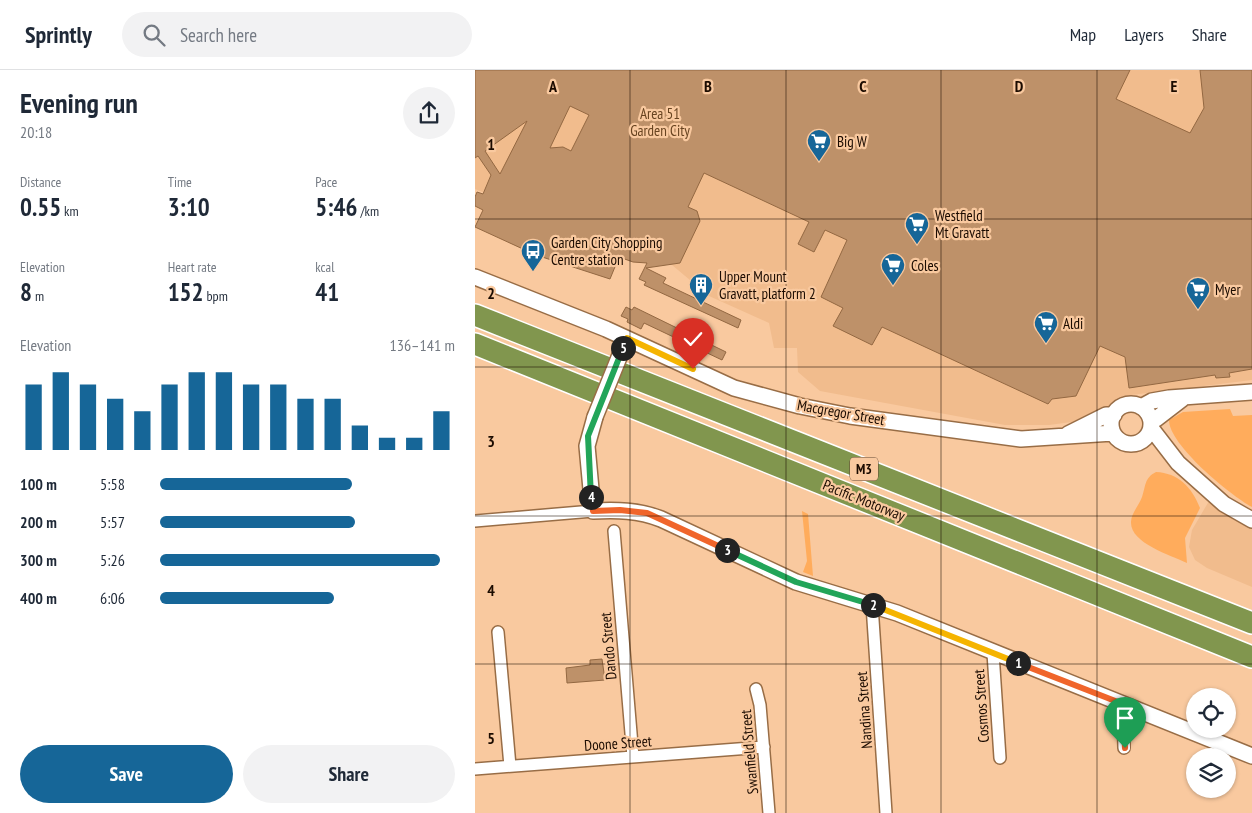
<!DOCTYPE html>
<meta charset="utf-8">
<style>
body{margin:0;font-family:"PT Sans Narrow",sans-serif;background:#f2f2f3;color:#1f2937;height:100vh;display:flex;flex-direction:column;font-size:19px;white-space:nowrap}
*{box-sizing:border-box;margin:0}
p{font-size:16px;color:#747a83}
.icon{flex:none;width:28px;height:28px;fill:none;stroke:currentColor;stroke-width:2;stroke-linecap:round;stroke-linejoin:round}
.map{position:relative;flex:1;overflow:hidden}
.drawer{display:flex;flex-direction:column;background:#fff;width:475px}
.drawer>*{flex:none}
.controls{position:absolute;left:711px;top:618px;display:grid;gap:10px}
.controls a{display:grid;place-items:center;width:50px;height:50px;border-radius:50%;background:#fff;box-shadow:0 1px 4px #0004;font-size:25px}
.pin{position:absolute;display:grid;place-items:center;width:42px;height:42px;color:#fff;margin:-51px -21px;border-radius:50% 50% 50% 0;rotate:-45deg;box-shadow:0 0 5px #0007}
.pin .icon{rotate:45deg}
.km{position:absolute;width:25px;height:25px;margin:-12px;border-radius:50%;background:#222;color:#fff;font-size:14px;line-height:25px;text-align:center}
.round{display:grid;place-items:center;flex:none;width:52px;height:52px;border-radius:26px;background:#f2f2f3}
.summary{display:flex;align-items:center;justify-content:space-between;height:85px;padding:0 20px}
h1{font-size:28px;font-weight:800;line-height:38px}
.figures{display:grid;grid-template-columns:repeat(3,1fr);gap:8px;height:85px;padding:5px 20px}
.figures div{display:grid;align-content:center}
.figures b{font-size:25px;font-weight:800}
.figures small{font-size:14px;font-weight:400}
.figures p{font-size:14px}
.chart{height:140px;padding:10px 20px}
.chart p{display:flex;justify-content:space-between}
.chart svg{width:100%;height:90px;margin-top:5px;stroke:#166698;stroke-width:6}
.button{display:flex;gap:10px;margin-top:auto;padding:10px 20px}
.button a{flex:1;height:58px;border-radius:30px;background:#166698;color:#fff;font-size:20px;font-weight:800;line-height:58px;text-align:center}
.button a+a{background:#f2f2f3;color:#1f2937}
ul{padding:0 20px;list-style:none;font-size:16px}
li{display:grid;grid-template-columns:80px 60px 1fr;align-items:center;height:38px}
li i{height:12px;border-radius:6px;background:#166698}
header{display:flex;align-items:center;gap:30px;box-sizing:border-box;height:70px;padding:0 25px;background:#fff;border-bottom:1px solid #e0e1e3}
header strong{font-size:24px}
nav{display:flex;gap:28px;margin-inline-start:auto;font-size:18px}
.search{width:350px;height:45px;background:#f2f2f3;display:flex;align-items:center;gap:12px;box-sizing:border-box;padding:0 18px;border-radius:28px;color:#747a83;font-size:19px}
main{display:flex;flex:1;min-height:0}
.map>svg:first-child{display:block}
.built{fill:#f1bc8d}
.green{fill:#ffac5c}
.building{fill:#be9169;stroke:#936842;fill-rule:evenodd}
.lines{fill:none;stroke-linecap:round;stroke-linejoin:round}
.minor-casing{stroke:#986d46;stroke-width:14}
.tertiary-casing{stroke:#986d46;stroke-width:18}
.motorway-casing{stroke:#fff;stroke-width:24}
.minor{stroke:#fff;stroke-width:11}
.tertiary{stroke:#fff;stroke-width:15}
.motorway{stroke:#81964e;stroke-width:21}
.tertiary-bridge-casing{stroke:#986d46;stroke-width:18;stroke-linecap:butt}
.tertiary-bridge{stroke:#fff;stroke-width:15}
.split-1-casing{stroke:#fff;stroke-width:10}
.split-2-casing{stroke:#fff;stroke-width:10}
.split-3-casing{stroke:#fff;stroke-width:10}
.split-4-casing{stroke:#fff;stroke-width:10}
.split-5-casing{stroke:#fff;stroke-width:10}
.split-6-casing{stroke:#fff;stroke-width:10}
.split-1{stroke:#f0652b;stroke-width:6}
.split-2{stroke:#f5b400;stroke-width:6}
.split-3{stroke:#22a559;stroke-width:6}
.split-4{stroke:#f0652b;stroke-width:6}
.split-5{stroke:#22a559;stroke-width:6}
.split-6{stroke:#f5b400;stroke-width:6}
.grid{fill:none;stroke:#1b0b00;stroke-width:1;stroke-opacity:0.55}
.labels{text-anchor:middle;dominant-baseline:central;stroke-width:4.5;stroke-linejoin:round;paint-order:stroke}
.shield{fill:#f9c99f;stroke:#5e4430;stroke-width:1}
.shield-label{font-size:14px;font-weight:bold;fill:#1b0b00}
.park-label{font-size:15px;fill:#684421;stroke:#f9c99f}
.poi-label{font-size:15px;fill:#1b0b00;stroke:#f9c99f;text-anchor:start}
.street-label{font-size:15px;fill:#1b0b00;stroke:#f9c99f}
.grid-label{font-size:16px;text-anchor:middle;font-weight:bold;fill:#1b0b00;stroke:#f9c99f;stroke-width:4.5;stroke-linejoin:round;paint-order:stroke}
</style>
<header>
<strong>Sprintly</strong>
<div class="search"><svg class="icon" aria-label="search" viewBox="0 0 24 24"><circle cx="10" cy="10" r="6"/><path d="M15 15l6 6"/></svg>Search here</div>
<nav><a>Map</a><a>Layers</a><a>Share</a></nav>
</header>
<main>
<section class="drawer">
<div class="summary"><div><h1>Evening run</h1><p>20:18</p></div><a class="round"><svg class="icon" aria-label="share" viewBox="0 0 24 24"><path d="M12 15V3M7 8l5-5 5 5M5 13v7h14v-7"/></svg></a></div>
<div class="figures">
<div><p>Distance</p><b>0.55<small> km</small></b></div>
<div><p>Time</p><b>3:10</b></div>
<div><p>Pace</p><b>5:46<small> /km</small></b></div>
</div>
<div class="figures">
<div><p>Elevation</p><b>8<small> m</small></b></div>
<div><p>Heart rate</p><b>152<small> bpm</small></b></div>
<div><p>kcal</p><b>41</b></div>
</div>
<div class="chart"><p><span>Elevation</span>136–141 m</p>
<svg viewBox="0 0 160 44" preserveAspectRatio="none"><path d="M5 44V12M15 44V6M25 44V12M35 44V19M45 44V25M55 44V12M65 44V6M75 44V6M85 44V12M95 44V12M105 44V19M115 44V19M125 44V32M135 44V38M145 44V38M155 44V25"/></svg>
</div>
<ul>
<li><b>100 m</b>5:58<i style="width:65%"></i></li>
<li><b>200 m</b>5:57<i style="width:66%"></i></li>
<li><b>300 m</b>5:26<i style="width:95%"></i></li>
<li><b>400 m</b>6:06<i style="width:59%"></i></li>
</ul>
<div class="button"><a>Save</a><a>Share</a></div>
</section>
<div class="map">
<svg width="777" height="743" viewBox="0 0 777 743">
<rect width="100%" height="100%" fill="#f9c99f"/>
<path class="built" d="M 0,0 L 777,0 L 777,310 L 648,326 L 630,340 L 604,351 L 574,355 L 530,355 L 345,321 L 323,302 L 322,278 L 299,278 L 294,253 L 234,226 L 197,195 L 158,192 L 69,162 L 15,125 L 0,119 Z
M 734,431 L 759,450 L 777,457 L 777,517 L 732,498 L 720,490 L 714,477 L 717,460 Z"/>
<path class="green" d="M 755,339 L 758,346 L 777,345 L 777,437 C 755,425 694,375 694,350 L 708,342 Z
M 681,402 C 703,403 717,417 725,438 L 710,468 L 712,493 C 695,485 655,473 656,452 C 656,444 664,435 667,427 C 671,416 669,408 681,402 Z
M 327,441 L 333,444 L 338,506 L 328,502 L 332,491 Z"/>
<path class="building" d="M 0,0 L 655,0 L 641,29 L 715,63 L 729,38 L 725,0 L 777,0 L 777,299 L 754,303 L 755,307 L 741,308 L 740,305 L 654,318 L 650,287 L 625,276 L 601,326 L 577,329 L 573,334 L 407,257 L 397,275 L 358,256 L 368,238 L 346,227 L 372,170 L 350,160 L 339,182 L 323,174 L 334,152 L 229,103 L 213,137 L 222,141 L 225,151 L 205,193 L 171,198 L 191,208 L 188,213 L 266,250 L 263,258 L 169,215 L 171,212 L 164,209 L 172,193 L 158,192 L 144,187 L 135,209 L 61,185 L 0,157 L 8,140 L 0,136 L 0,127 L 2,122 L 8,124 L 16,105 L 3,86 L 0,88 ZM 95,36 L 114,45 L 96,81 L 88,77 L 75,78 ZM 52,51 L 25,104 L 10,81 Z
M 151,237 L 157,240 L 159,237 L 251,282 L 247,290 L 169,253 L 166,259 L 152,252 L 153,249 L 146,246 Z
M 127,589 L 130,610 L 92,613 L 91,598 L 115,595 L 115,590 Z"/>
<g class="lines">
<g class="minor-casing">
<path id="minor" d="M 0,451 L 118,441
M 139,461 L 158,687
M 397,535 L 411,743
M 23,562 L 35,696
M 518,583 L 525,688
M 281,619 L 285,635 L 294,743
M 648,634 L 649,678
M 0,699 L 289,677"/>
</g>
<g class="tertiary-casing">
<path id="tertiary" d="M 0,207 L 131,259 L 259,318 L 325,336 L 375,346 L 546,369 L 638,363
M636 354a20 20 0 1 1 40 0a20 20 0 1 1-40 0Z
M 666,337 L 677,331 L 694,328 L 777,322
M 120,347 L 112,376 L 118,441 C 142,440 163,440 186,449 L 321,512 L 422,543 L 777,686
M 676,351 L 681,349 L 707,329
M 676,358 L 703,393 L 749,434 L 777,450
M 593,364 L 631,345 L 639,345"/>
</g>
<g class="motorway-casing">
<path id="motorway" d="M 0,245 L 777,553
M 0,274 L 777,587"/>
</g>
<use href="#minor" class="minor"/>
<use href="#tertiary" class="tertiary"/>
<use href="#motorway" class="motorway"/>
<g class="tertiary-bridge-casing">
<path id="tertiary-bridge" d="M 120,347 L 145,285"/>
</g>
<use href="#tertiary-bridge" class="tertiary-bridge"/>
</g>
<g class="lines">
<g class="split-1-casing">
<path id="split-1" d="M 543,593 L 648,634 L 650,678"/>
</g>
<g class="split-2-casing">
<path id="split-2" d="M 398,535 L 543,593"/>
</g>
<g class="split-3-casing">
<path id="split-3" d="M 252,480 L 321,512 L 398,535"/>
</g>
<g class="split-4-casing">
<path id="split-4" d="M 116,427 L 118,441 L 145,440 L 172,443 L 252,480"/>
</g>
<g class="split-5-casing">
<path id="split-5" d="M 116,427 L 113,366 L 148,278"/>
</g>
<g class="split-6-casing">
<path id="split-6" d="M 148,278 L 152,268 L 218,299"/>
</g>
<use href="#split-1" class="split-1"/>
<use href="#split-2" class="split-2"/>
<use href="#split-3" class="split-3"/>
<use href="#split-4" class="split-4"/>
<use href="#split-5" class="split-5"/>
<use href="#split-6" class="split-6"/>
</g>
<path class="grid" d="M 155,0 L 155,743M 311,0 L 311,743M 466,0 L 466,743M 622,0 L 622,743M 0,149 L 777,149M 0,297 L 777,297M 0,446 L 777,446M 0,594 L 777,594"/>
<defs>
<g id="supermarket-pin" transform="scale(1.25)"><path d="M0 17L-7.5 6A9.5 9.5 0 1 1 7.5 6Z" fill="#166698" stroke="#f9c99f"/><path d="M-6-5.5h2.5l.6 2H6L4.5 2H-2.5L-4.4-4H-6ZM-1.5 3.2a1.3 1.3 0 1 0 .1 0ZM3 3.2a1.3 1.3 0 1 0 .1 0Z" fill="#fff"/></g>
<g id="bus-pin" transform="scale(1.25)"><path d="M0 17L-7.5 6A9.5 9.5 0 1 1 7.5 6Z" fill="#166698" stroke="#f9c99f"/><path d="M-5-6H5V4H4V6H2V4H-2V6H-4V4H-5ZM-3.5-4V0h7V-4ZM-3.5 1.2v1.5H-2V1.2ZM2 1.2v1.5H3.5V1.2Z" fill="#fff"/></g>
<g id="building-pin" transform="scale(1.25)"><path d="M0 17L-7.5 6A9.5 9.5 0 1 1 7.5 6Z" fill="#166698" stroke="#f9c99f"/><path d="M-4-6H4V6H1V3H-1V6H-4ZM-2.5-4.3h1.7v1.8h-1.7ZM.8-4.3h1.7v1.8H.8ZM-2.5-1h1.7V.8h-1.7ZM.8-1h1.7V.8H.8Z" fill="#fff"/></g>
</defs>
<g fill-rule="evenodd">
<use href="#supermarket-pin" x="344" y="71"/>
<use href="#supermarket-pin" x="442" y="154"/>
<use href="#bus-pin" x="58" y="181"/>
<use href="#supermarket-pin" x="418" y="195"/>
<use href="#building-pin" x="226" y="215"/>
<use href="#supermarket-pin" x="723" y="219"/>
<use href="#supermarket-pin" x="571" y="253"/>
</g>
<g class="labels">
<rect class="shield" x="375" y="387.5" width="28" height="23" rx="4"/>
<g class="shield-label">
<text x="389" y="399">M3</text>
</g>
<g class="park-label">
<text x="185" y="43">Area 51<tspan x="185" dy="17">Garden City</tspan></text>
</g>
<g class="poi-label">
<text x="362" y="71">Big W</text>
<text x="460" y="145">Westfield<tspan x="460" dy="17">Mt Gravatt</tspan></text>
<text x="76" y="172">Garden City Shopping<tspan x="76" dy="17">Centre station</tspan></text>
<text x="436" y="195">Coles</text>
<text x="244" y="206">Upper Mount<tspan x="244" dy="17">Gravatt, platform 2</tspan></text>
<text x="740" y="219">Myer</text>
<text x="588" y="253">Aldi</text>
</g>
<g class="street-label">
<text transform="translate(366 342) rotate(10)">Macgregor Street</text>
<text transform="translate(389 430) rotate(22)">Pacific Motorway</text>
<text transform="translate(133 576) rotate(-95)">Dando Street</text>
<text transform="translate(506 636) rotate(-94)">Cosmos Street</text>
<text transform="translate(389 640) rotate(-94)">Nandina Street</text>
<text transform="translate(143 673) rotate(-4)">Doone Street</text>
<text transform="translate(274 682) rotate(-95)">Swanfield Street</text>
</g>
</g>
<g class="grid-label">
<text x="78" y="22">A</text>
<text x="233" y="22">B</text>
<text x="388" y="22">C</text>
<text x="544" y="22">D</text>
<text x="699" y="22">E</text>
<text x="16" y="80">1</text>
<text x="16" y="229">2</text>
<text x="16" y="377">3</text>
<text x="16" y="526">4</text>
<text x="16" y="674">5</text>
</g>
</svg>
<div class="controls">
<a><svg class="icon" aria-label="locate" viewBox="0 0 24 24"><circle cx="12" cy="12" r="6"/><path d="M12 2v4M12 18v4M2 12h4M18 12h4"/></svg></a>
<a><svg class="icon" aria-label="layers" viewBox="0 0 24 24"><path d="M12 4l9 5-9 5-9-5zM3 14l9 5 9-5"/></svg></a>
</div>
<div class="pin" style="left:650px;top:678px;background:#1e9e55"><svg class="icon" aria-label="arrive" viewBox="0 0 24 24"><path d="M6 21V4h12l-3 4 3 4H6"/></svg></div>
<div class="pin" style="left:218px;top:299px;background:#d93025"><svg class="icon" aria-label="check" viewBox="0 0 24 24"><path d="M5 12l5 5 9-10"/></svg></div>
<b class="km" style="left:543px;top:593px">1</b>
<b class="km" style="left:398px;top:535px">2</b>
<b class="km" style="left:252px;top:480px">3</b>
<b class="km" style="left:116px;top:427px">4</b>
<b class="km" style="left:148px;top:278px">5</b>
</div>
</main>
